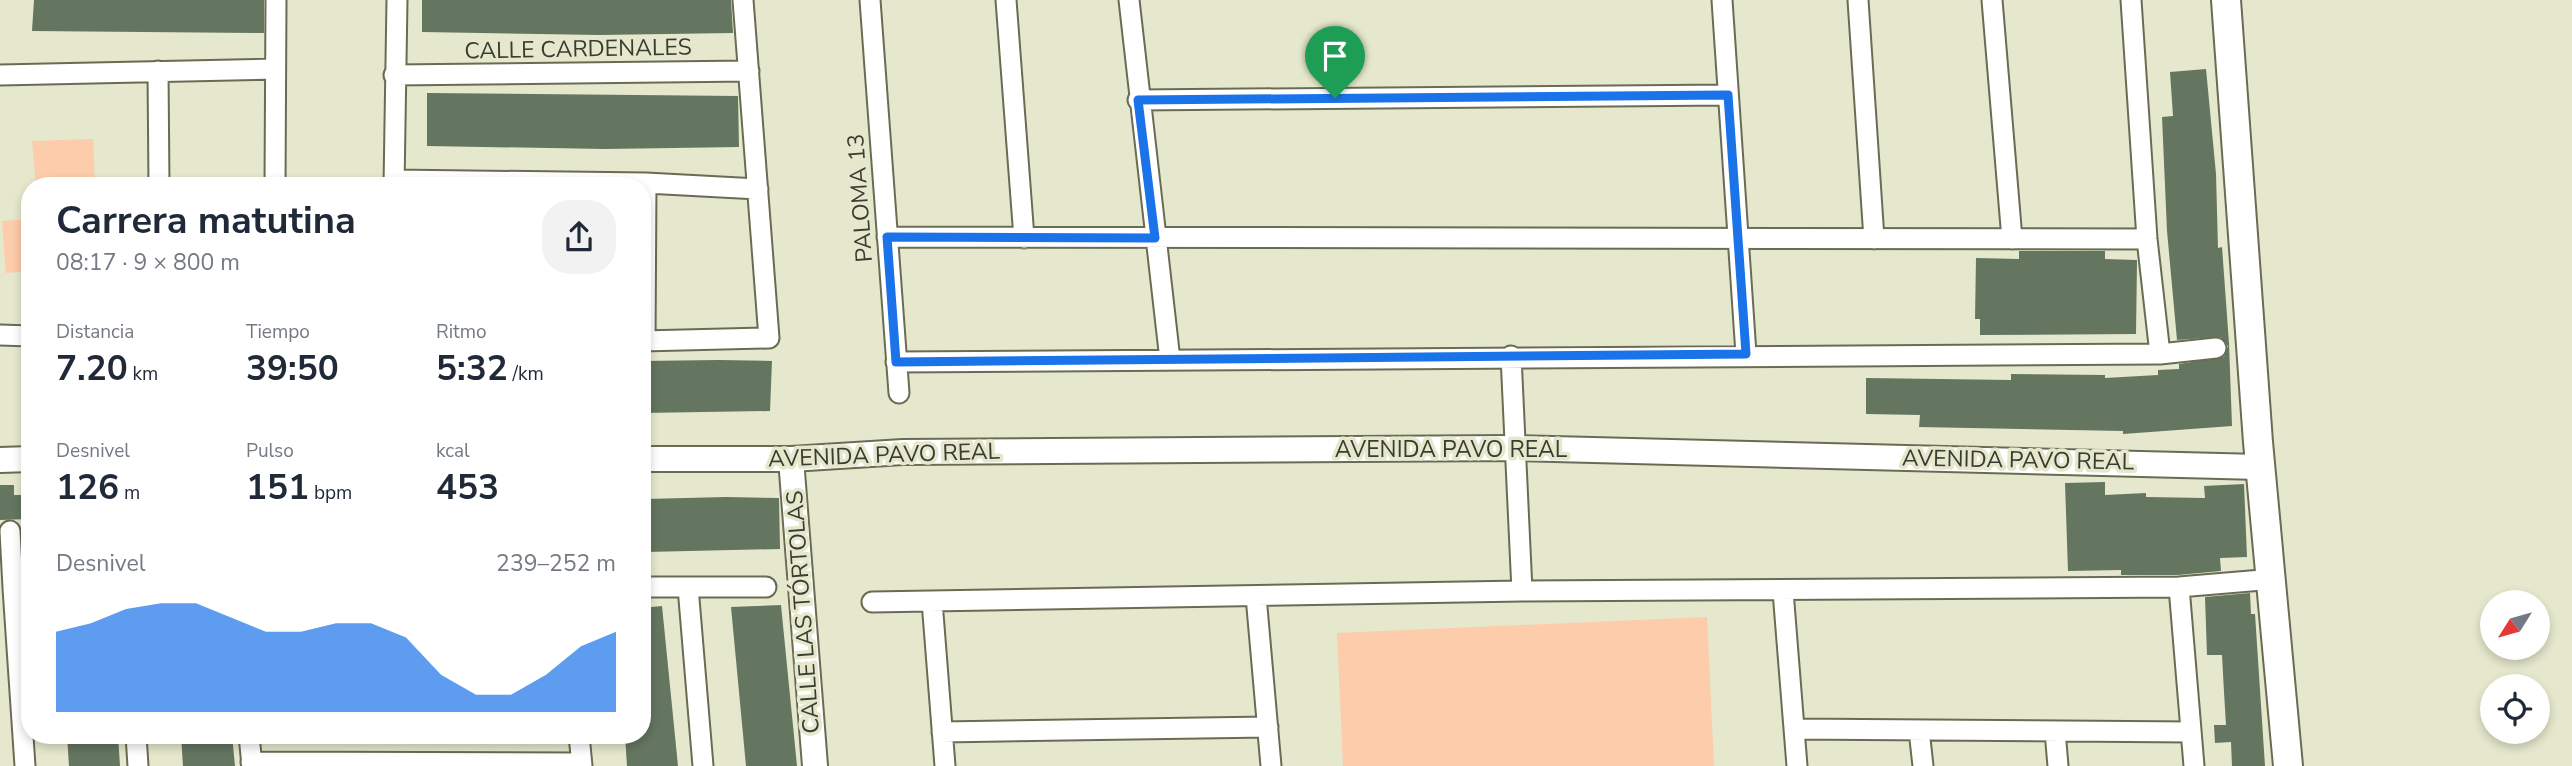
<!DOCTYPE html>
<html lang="es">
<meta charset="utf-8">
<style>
body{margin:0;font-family:"Nunito Sans",sans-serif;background:#f2f2f3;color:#1f2937;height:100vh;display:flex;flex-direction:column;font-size:26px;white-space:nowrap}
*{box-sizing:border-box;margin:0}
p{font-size:23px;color:#747a83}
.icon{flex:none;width:38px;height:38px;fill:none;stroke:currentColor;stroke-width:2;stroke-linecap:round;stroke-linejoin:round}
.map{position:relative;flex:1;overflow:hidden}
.drawer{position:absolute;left:21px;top:177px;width:630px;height:567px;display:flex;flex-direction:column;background:#fff;border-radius:28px;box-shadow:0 4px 10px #0003}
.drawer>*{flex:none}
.needle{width:46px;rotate:233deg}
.buttons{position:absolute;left:2480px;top:590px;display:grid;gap:14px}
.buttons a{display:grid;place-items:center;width:70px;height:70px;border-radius:50%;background:#fff;box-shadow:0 4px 10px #0003;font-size:35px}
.pin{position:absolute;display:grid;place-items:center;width:60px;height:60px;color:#fff;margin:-72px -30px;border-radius:50% 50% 50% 0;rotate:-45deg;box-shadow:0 0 7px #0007}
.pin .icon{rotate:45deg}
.round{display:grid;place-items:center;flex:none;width:74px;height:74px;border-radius:28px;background:#f2f2f3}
.overview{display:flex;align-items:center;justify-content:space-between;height:119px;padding:0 35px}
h1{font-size:38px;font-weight:700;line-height:52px}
.figures{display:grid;grid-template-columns:repeat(3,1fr);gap:10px;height:119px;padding:7px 35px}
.figures div{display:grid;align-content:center}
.figures b{font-size:35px;font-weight:700}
.figures small{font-size:19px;font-weight:400}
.figures p{font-size:19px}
.chart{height:196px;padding:14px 35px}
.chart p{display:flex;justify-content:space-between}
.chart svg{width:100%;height:126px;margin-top:7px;fill:#1a73e8;opacity:.7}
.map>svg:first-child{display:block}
.green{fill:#fdccab}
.building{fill:#647560}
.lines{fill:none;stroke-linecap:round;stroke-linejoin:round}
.minor-casing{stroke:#696c53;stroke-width:23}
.tertiary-casing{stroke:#696c53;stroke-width:28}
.secondary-casing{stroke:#696c53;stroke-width:32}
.minor{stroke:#fff;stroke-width:19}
.tertiary{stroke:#fff;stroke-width:24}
.secondary{stroke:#fff;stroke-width:28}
.route-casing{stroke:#fff;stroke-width:14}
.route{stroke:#1a73e8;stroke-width:9}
.labels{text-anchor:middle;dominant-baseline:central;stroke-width:7;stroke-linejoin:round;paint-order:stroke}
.street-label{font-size:23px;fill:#3b3c31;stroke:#e5e8cc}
</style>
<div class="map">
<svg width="2572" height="766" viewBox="0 0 2572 766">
<rect width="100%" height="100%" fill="#e5e8cc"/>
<path class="green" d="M 93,139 L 95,185 L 36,185 L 32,141 Z
M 30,219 L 30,271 L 6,273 L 2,221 Z
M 1707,617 L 1714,766 L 1343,766 L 1337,633 Z"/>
<path class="building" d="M 34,0 L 264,0 L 264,33 L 32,31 Z
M 422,0 L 731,0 L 733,33 L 599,35 L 422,32 Z
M 2206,69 L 2216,174 L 2218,248 L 2222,247 L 2229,343 L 2232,426 L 2123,434 L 2123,431 L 1919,427 L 1920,415 L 1866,414 L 1866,378 L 2011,380 L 2011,374 L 2105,375 L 2105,378 L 2158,375 L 2158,370 L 2179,369 L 2179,364 L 2224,357 L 2228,346 L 2220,337 L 2177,340 L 2167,231 L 2162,117 L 2173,116 L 2170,72 Z
M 427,93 L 738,96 L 739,147 L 605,149 L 427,146 Z
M 2019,251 L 2105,251 L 2105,259 L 2137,260 L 2136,334 L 1980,335 L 1980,319 L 1975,319 L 1976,258 L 2019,259 Z
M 719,360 L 772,361 L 770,411 L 642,413 L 642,361 Z
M 2105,482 L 2105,495 L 2146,493 L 2146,497 L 2205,498 L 2204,486 L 2244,484 L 2247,557 L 2220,558 L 2221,571 L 2178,575 L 2121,575 L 2121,570 L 2068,571 L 2065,483 Z
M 0,485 L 14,485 L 14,495 L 30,495 L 30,519 L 0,520 Z
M 726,497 L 779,498 L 780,549 L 646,552 L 645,499 Z
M 2250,593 L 2251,614 L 2255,614 L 2265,766 L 2232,766 L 2231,742 L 2215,743 L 2214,725 L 2226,725 L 2224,692 L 2222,655 L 2207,655 L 2205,597 Z
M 781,605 L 797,766 L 746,766 L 731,607 Z
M 662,606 L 678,766 L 627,766 L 625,735 L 642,735 L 642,608 Z
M 67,735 L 118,735 L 120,766 L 69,766 Z
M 181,735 L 232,735 L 235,766 L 183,766 Z"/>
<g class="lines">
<g class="minor-casing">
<path id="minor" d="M 870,0 L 899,393
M 1006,0 L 1024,238
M 1129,0 L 1170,360
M 1722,0 L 1746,354
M 1858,0 L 1874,239
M 1992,0 L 2012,239
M 2131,0 L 2147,239 L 2160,354
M 158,71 L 159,186
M 0,75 L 275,69
M 394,75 L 749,71
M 1138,100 L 1728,95
M 394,180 L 646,183 L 758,189
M 275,186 L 276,0
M 394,186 L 397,0
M 887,237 L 2147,239
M 0,335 L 30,336
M 642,341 L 769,338 L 743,0
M 645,341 L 646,183
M 1511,356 L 1522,591
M 896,362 L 2160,354 L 2216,348
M 10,531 L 13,588
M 642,587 L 688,587 L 703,766
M 688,587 L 766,587
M 2179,587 L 2194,766
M 1783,591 L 1797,766
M 1256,596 L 1271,766
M 932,601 L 945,766
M 872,602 L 1522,591 L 2179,587 L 2262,580
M 1794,729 L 2191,732
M 1919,730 L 1923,766
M 2055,731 L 2058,766
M 942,732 L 1268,727
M 136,735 L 138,766
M 249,735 L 252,766
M 579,735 L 582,766
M 251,762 L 581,763
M 25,766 L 13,588 L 30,588"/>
</g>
<g class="tertiary-casing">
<path id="tertiary" d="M 642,459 L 791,459 L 903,452 L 1515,448 L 2260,467
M 791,459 L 815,766
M 0,460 L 30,459"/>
</g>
<g class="secondary-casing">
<path id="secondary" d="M 2226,0 L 2258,442 L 2288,766"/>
</g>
<use href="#minor" class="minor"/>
<use href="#tertiary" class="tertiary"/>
<use href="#secondary" class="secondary"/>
</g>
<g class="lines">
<g class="route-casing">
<path id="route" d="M 1728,95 L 1746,354 L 896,362 L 887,237 L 1155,238 L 1138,100 Z"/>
</g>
<use href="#route" class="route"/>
</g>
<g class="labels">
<g class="street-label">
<text transform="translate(578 49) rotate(-1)">CALLE CARDENALES</text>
<text transform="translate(860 198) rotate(-94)">PALOMA 13</text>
<text x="1451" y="449">AVENIDA PAVO REAL</text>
<text transform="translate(884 455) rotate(-2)">AVENIDA PAVO REAL</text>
<text transform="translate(2018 460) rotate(1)">AVENIDA PAVO REAL</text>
<text transform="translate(803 612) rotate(-94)">CALLE LAS TÓRTOLAS</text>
</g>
</g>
</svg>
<div class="buttons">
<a><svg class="needle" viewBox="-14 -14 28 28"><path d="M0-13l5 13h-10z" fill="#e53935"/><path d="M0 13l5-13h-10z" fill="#747a83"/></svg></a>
<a><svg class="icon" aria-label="locate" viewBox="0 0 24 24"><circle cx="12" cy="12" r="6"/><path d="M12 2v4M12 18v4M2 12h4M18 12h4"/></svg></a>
</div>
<div class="pin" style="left:1335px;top:98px;background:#1e9e55"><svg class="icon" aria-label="arrive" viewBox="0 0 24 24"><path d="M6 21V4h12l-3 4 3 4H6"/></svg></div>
<section class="drawer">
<div class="overview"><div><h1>Carrera matutina</h1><p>08:17 · 9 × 800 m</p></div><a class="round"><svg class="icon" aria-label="share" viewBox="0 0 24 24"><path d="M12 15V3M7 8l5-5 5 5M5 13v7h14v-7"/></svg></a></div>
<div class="figures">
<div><p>Distancia</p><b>7.20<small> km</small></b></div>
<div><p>Tiempo</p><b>39:50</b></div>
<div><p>Ritmo</p><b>5:32<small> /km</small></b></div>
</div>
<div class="figures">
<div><p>Desnivel</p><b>126<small> m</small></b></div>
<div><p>Pulso</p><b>151<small> bpm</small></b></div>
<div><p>kcal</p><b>453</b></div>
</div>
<div class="chart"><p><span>Desnivel</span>239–252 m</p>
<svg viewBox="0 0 160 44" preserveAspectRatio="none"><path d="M0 44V16L10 13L20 8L30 6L40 6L50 11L60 16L70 16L80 13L90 13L100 18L110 31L120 38L130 38L140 31L150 21L160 16V44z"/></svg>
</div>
</section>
</div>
